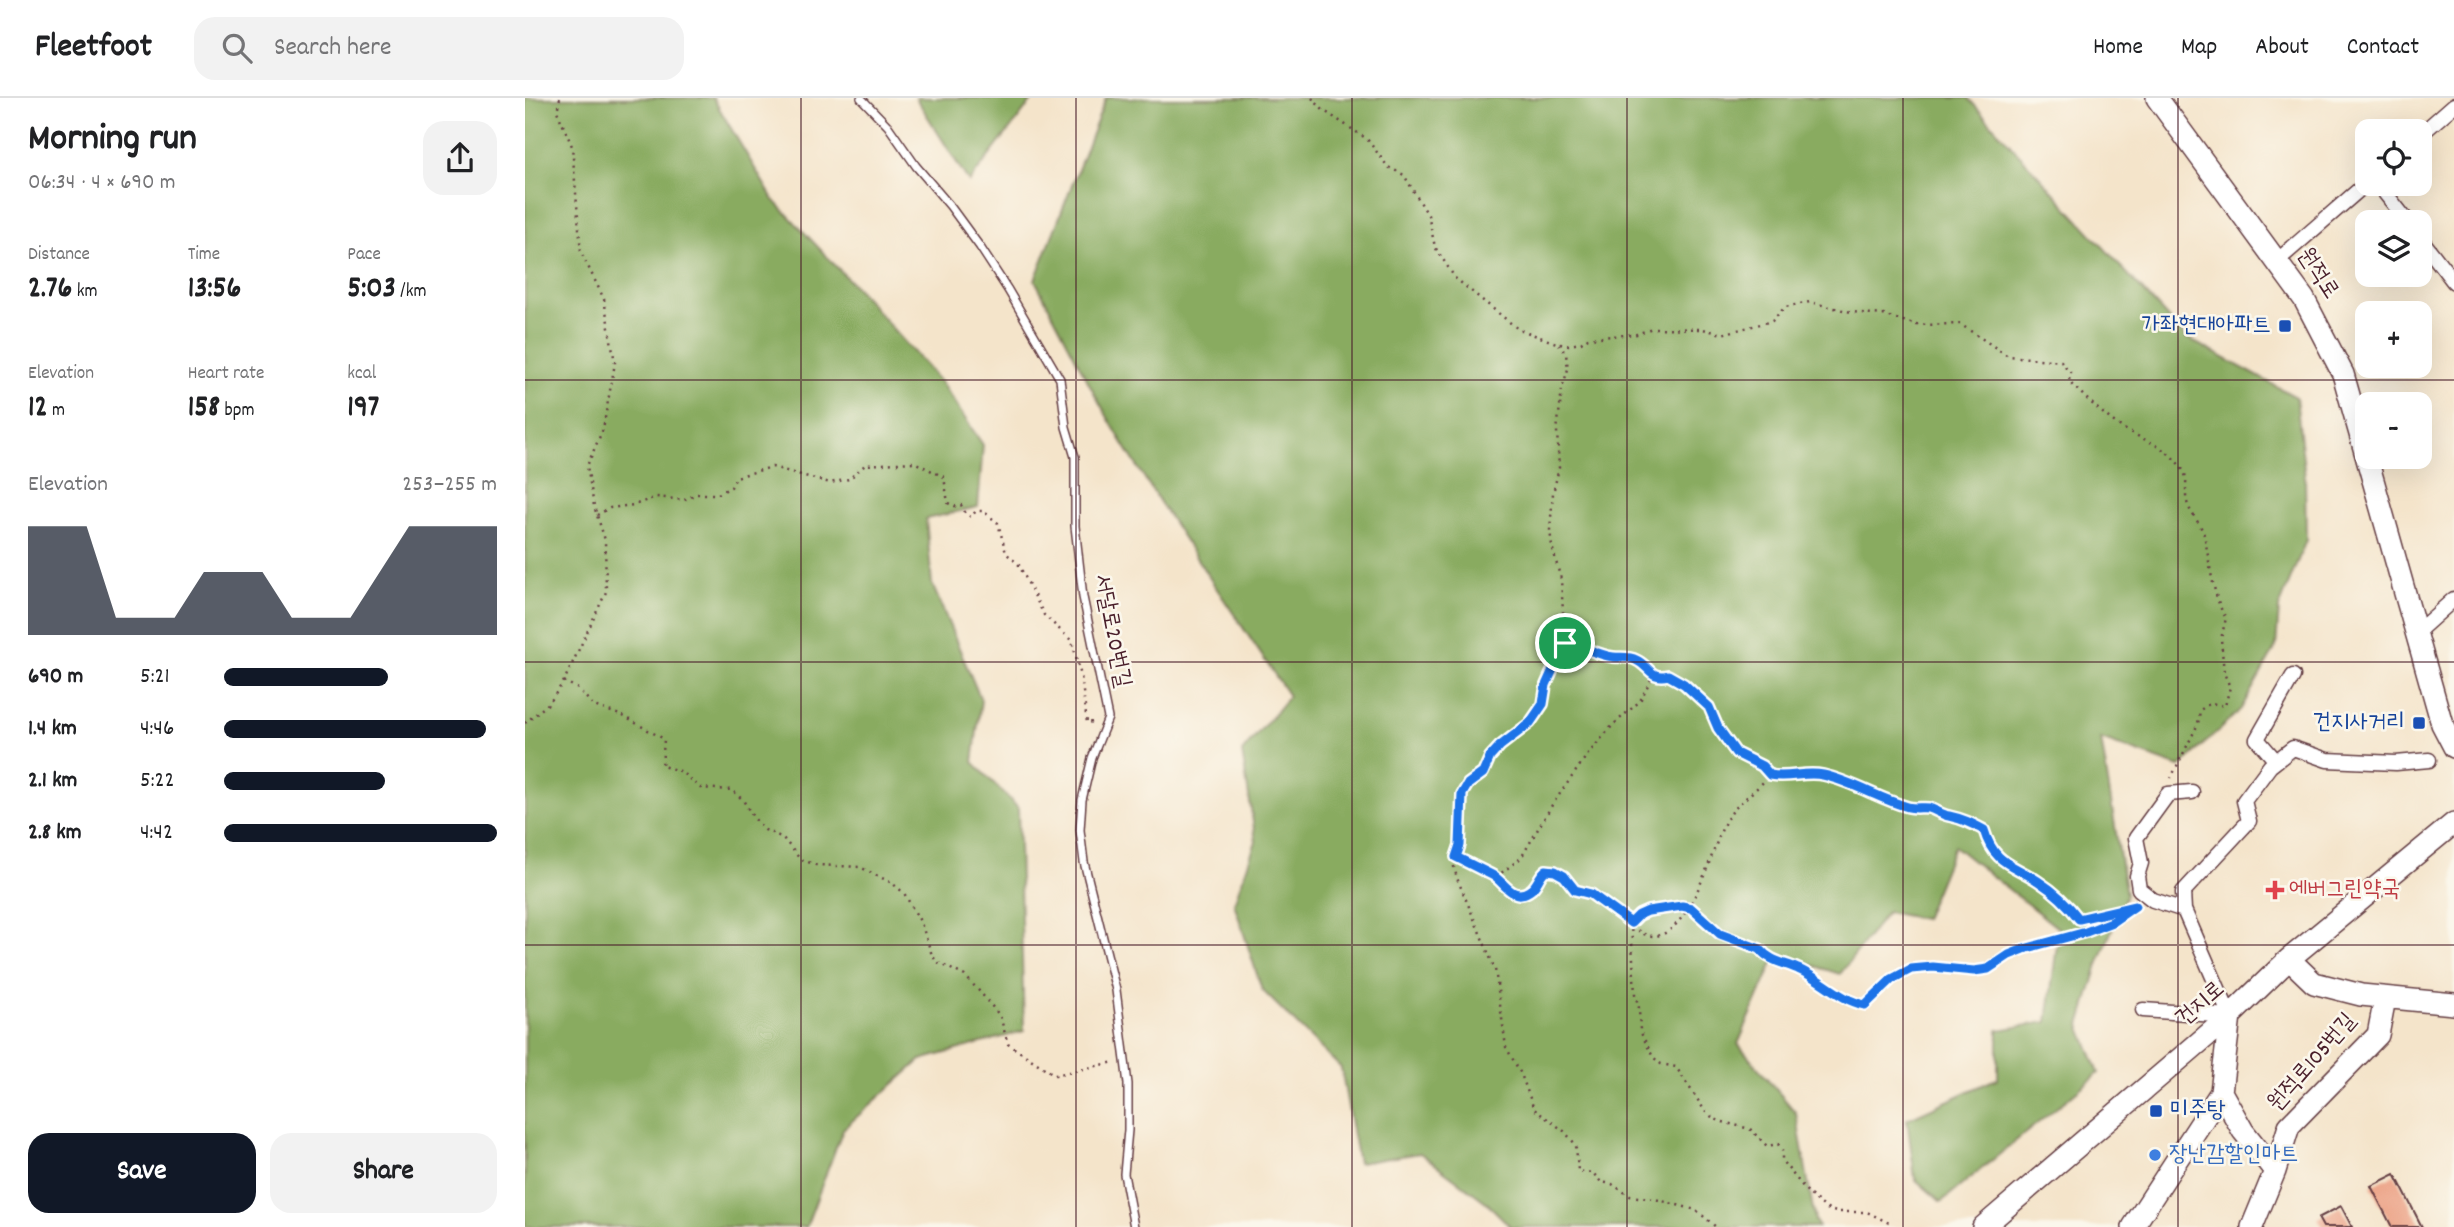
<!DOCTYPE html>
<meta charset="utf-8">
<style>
body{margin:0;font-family:Dekko,"Poor Story",sans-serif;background:#f2f2f2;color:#202124;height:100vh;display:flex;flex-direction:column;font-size:26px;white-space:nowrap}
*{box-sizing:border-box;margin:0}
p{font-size:23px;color:#757577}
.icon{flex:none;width:38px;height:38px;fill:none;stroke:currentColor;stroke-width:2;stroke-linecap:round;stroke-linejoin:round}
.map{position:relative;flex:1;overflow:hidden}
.panel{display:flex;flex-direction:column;background:#fff;width:525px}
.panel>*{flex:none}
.tools{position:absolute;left:1830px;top:21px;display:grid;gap:14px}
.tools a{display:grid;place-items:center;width:77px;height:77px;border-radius:14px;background:#fff;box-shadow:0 7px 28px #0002;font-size:35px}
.pin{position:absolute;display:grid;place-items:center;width:60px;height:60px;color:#fff;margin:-30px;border:4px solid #fff;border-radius:50%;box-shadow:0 2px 7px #0007}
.round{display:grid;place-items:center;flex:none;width:74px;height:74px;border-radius:21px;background:#f2f2f2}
.head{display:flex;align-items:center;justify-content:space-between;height:119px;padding:0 28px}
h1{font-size:38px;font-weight:800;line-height:52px}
.metrics{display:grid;grid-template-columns:repeat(3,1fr);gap:10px;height:119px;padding:7px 28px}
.metrics div{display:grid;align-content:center}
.metrics b{font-size:30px;font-weight:800}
.metrics small{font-size:19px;font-weight:400}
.metrics p{font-size:19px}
.chart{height:196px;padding:14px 28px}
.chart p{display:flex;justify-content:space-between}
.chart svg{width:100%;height:126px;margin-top:7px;fill:#111827;opacity:.7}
.cta{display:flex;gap:14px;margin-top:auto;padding:14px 28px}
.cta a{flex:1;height:80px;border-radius:21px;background:#111827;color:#fff;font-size:28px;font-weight:800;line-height:80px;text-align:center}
.cta a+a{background:#f2f2f2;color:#202124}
ul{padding:0 28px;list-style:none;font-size:23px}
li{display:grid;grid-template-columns:112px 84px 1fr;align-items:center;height:52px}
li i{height:18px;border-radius:9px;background:#111827}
header{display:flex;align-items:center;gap:42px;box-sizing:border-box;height:98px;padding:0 35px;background:#fff;border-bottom:2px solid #e0e0e0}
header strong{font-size:33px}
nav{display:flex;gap:38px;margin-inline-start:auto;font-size:24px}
.search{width:490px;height:63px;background:#f2f2f2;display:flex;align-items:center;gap:18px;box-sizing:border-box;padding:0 24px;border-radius:21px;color:#757577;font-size:26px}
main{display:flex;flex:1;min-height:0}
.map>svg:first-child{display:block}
.forest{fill:#89ab60;stroke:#6a6546;stroke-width:2}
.building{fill:#eb9e81}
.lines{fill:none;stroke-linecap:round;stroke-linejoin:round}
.lane-casing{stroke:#643d43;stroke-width:10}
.street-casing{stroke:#643d43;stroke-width:17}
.secondary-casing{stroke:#643d43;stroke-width:24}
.path{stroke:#643d43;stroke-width:2.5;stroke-dasharray:2 5;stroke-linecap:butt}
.lane{stroke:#fff;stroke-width:7}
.street{stroke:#fff;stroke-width:14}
.secondary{stroke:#fff;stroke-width:21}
.route-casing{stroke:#fff;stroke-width:14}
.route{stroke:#1a73e8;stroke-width:9}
.grid{fill:none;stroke:#4a1f2b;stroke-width:2;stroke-opacity:0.55}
.transit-dot{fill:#1a4fb4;stroke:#fbf7ec;stroke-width:2.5}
.health-dot{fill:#e0444e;stroke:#fbf7ec;stroke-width:2.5}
.shop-dot{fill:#3f7fe0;stroke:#fbf7ec;stroke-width:2.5}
.labels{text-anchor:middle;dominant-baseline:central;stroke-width:5;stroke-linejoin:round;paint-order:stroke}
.street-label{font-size:23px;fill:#4a1f2b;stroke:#fbf7ec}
.transit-label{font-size:23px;fill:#164399;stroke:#fbf7ec;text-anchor:end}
.health-label{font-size:23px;fill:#be3a42;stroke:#fbf7ec;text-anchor:start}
.shop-label{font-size:23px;fill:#366cbe;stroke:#fbf7ec;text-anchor:start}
</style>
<header>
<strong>Fleetfoot</strong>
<div class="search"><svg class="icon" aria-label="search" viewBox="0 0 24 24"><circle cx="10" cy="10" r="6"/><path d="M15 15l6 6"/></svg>Search here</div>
<nav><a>Home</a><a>Map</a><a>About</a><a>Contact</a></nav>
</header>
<main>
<section class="panel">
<div class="head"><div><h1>Morning run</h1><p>06:34 · 4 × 690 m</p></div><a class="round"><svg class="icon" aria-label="share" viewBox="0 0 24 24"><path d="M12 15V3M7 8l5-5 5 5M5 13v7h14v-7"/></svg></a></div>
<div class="metrics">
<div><p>Distance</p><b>2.76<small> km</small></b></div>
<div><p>Time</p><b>13:56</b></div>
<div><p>Pace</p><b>5:03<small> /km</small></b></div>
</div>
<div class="metrics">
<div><p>Elevation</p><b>12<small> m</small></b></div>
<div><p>Heart rate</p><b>158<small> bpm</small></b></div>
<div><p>kcal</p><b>197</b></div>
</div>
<div class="chart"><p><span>Elevation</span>253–255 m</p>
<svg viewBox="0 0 160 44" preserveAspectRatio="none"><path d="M0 44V6L10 6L20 6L30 38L40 38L50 38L60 22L70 22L80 22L90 38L100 38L110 38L120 22L130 6L140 6L150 6L160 6V44z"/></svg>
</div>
<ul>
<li><b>690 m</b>5:21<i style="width:60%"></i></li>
<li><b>1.4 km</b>4:46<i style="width:96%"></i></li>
<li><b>2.1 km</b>5:22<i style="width:59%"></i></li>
<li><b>2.8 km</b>4:42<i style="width:100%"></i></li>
</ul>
<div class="cta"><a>Save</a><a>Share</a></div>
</section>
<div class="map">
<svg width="1929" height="1129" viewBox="0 0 1929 1129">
<rect width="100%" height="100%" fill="#fbf7ec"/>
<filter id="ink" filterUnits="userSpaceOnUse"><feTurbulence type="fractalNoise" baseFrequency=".0143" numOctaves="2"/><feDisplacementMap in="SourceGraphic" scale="14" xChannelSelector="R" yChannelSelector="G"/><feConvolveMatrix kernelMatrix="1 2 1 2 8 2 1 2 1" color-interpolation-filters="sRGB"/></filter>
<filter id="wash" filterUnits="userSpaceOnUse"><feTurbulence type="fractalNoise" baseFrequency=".00686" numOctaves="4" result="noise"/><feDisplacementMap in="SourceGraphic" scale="28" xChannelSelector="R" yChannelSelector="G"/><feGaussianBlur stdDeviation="1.57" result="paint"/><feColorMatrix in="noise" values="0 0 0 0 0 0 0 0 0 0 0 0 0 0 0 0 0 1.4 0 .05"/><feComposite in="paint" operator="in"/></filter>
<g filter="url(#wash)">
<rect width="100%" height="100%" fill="#f4e4ca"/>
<path class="forest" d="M 0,0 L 188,0 L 248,101 L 336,195 L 416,285 L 458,347 L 453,409 L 401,421 L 407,486 L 456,602 L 448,664 L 493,710 L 499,933 L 396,962 L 318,1031 L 281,1129 L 0,1129 Z
M 391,0 L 509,0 L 444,84 Z
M 581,0 L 1443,0 L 1660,239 L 1771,299 L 1780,379 L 1781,442 L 1754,510 L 1751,549 L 1716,611 L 1655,669 L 1576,641 L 1601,797 L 1574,864 L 1555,927 L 1574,975 L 1416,1104 L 1390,1081 L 1382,1021 L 1473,980 L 1473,932 L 1522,924 L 1534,831 L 1429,748 L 1399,821 L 1362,814 L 1315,876 L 1252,856 L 1213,946 L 1271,1015 L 1290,1123 L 1294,1129 L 986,1129 L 961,1104 L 895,1055 L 833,1065 L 816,970 L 737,892 L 709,805 L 731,743 L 717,654 L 764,598 C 712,520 658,443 609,363 C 572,305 542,242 510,182 Z"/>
<g id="blocks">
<path class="building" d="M 1870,1076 L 1897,1129 L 1867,1129 L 1846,1088 Z
M 1816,1108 L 1827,1129 L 1798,1129 L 1793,1120 Z"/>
</g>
</g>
<g filter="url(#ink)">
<use href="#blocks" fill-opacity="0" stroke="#643d43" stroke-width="2"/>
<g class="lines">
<g class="lane-casing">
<path id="lane" d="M 336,0 L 363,28 L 391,68 L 425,108 L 455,149 L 483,192 L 535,281 L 541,329 L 550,359 L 550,428 L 558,499 L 583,620 L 567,660 L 557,702 L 555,732 L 559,764 L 591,892 L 603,986 L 603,1032 L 599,1076 L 609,1129"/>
</g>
<g class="street-casing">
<path id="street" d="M 1895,37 L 1929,7
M 1853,86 L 1883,124
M 1895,140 L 1929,184
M 1752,163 L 1843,84
M 1891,535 L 1929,501
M 1751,663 L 1732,641 L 1768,578
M 1659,812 L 1658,794 L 1724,723 L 1719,703 L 1745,668 L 1768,650 L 1802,662 L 1871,665 L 1904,662
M 1618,912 L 1705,918 L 1659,812 L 1628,802 L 1614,791 L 1612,778 L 1616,765 L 1611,740 L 1643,696 L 1667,694"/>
</g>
<g class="secondary-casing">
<path id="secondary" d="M 1632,0 L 1779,201 L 1818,276 L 1917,626 L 1929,649
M 1764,861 L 1789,885 L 1836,897 L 1929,906
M 1696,994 L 1718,1033 L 1750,1073
M 1458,1129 L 1705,918 L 1764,861 L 1929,725
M 1608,1129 L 1696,994 L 1705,918
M 1727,1129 L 1750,1073 L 1764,1028 L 1853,937 L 1860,900"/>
</g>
<path class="path" d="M 787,0 L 798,12 L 842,41 L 863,69 L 879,77 L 903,117 L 910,149 L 930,180 L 993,231 L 1034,246 L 1044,247 L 1056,245 L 1063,240 L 1112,236 L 1127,230 L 1178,231 L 1197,236 L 1247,223 L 1260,209 L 1285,204 L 1326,214 L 1358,217 L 1392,227 L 1435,226 L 1483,258 L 1536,263 L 1545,274 L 1544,284 C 1560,299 1575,314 1593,327 C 1618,344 1639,344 1658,372 C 1664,381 1659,394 1662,404 C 1665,416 1676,425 1679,437 C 1685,463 1687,498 1701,520 L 1696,541 L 1699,575 L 1705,589 L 1700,608 L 1686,605 L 1675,612 L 1673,626 L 1646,680
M 1034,246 L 1041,256 L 1043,271 L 1037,291 L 1032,333 L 1034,370 L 1028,395 L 1025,432 L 1027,448 L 1036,482 L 1040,545 L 1021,587 L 1018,606 L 1005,625 L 975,648 L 965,659 L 958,675 L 943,686 L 937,696 L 935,747 L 928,765 L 932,780 L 970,871 L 981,949 L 996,976 L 1009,1011 L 1039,1033 L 1051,1047 L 1053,1073 L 1068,1075 L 1076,1084 L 1087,1086 L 1105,1098 L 1130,1101 L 1171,1112 L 1191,1129
M 72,417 L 85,410 L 109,407 L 131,399 L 159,402 L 171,396 L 193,396 L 206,389 L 211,379 L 247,369 L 305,385 L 324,381 L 340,367 L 389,364 L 419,379 L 423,405 L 432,409 L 436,407 L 441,416 L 446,419 L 451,413 L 458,413 L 473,425 L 481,455 L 494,467 L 519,517 L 547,543 L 556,578 L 562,625 L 570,624
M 1040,545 L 1045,545 C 1059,549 1074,557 1088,559 C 1096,560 1104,558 1111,562 C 1125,568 1125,582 1143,577 L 1159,586 L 1184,609 L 1193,630 L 1211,655 L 1236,668 L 1245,677 C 1263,681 1280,673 1298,677 C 1329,684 1354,701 1383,709 C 1390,711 1398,709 1404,710 C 1411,712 1417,717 1424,719 C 1438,721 1446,725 1459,731 C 1468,766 1488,766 1514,783 C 1530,794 1542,805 1554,822 L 1610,808 L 1587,824 L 1561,834 L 1499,851 L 1484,857 L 1463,871 L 1449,873 L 1408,869 L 1386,871 L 1367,881 L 1340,907 C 1314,901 1297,881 1273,871 C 1260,865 1244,863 1235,851 L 1195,836 L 1166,810 L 1156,808 L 1123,813 L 1114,817 L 1106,826 L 1110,896 L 1114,910 L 1115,933 L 1128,959 L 1136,966 L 1151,969 L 1182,1016 L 1194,1023 L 1225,1031 L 1242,1048 L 1253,1046 L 1257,1052 L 1257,1063 L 1284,1096 L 1302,1111 L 1311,1114 L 1342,1114 L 1364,1125 L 1365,1129
M 39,583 L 53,591 L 69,608 L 98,618 L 139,641 L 137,668 L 155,673 L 175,690 L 207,692 L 218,702 L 228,719 L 240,732 L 258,740 L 275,761 L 291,767 L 335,769 L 367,785 L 379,795 L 396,825 L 407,857 L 412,864 L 440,878 L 455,894 L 475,918 L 483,946 L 530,977 L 590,964
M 0,625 L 25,604 L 39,583 L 81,494 L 80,442 L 69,408 L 62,368 L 78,331 L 90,265 L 79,201 L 56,154 L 47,48 L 32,13 L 35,0
M 931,759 C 943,765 958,770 970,778 C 980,785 983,799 1000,795 C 1016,792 1011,767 1030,773 C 1040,777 1042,786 1050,791 C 1055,795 1063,794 1069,798 C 1079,806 1091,811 1100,819 C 1105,824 1109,830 1115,834 C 1160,860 1187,750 1200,724 C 1210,706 1231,693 1244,678
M 971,779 L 996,760 L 1027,707 L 1063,656 L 1088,627 L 1115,603 L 1128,577"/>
<use href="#lane" class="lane"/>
<use href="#street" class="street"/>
<use href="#secondary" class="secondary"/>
</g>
</g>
<g class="lines" filter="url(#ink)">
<g class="route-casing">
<path id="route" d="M 1040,545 L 1045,545 C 1059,549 1074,557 1088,559 C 1096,560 1104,558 1111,562 C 1125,568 1125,582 1143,577 L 1159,586 L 1184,609 L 1193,630 L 1211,655 L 1237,668 L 1245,677 C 1263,681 1280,673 1298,677 C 1329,684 1354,701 1383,709 C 1390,711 1398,709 1404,710 C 1411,712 1417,717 1424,718 C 1438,721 1446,725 1459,732 C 1469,766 1487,766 1513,783 C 1530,794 1542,805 1554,821 L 1610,808 L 1587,824 L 1561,834 L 1499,851 L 1484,857 L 1463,871 L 1449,873 L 1408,869 L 1386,871 L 1367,881 L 1340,907 C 1314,902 1297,881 1273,871 C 1260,865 1244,863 1235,851 L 1195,836 L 1166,810 L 1157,808 L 1123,813 L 1114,817 L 1106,825 L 1066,796 L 1050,792 L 1039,778 L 1030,773 L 1021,772 C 1013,778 1013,788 1004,793 C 987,804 979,783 967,777 C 955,771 943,765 931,759 L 935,747 L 937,696 L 943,686 L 958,675 L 965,659 L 975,648 L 1005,625 L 1018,606 L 1021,587 Z"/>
</g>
<use href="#route" class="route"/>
</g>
<path class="grid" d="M 276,0 L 276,1129M 551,0 L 551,1129M 827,0 L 827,1129M 1102,0 L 1102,1129M 1378,0 L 1378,1129M 1653,0 L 1653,1129M 0,282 L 1929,282M 0,564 L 1929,564M 0,847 L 1929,847"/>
<g class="transit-dot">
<rect x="1753" y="221" width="14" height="14" rx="3.5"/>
<rect x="1887" y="618" width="14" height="14" rx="3.5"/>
<rect x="1624" y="1006" width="14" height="14" rx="3.5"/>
</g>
<path class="health-dot" d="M1746.5 781.5h7v7h7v7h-7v7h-7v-7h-7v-7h7z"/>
<circle class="shop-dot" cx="1630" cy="1057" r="7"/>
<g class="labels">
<g class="street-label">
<text transform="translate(1792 176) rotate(57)">원적로</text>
<text transform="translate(586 533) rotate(79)">서달로20번길</text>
<text transform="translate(1676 907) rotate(-41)">건지로</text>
<text transform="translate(1788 965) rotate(-49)">원적로105번길</text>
</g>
<g class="transit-label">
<text x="1746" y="228">가좌현대아파트</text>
<text x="1880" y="625">건지사거리</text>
<text x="1645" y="1013" text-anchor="start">미주탕</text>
</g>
<g class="health-label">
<text x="1764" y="792">에버그린약국</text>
</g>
<g class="shop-label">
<text x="1644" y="1057">장난감할인마트</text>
</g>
</g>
</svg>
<div class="tools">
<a><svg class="icon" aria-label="locate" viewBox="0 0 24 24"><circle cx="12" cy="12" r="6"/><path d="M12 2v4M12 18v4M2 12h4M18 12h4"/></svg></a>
<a><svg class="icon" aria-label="layers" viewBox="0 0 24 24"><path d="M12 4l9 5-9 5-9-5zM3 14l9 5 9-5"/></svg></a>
<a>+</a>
<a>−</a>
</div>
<div class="pin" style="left:1040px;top:545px;background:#1e9e55"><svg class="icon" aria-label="arrive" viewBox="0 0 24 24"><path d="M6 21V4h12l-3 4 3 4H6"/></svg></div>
</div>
</main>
